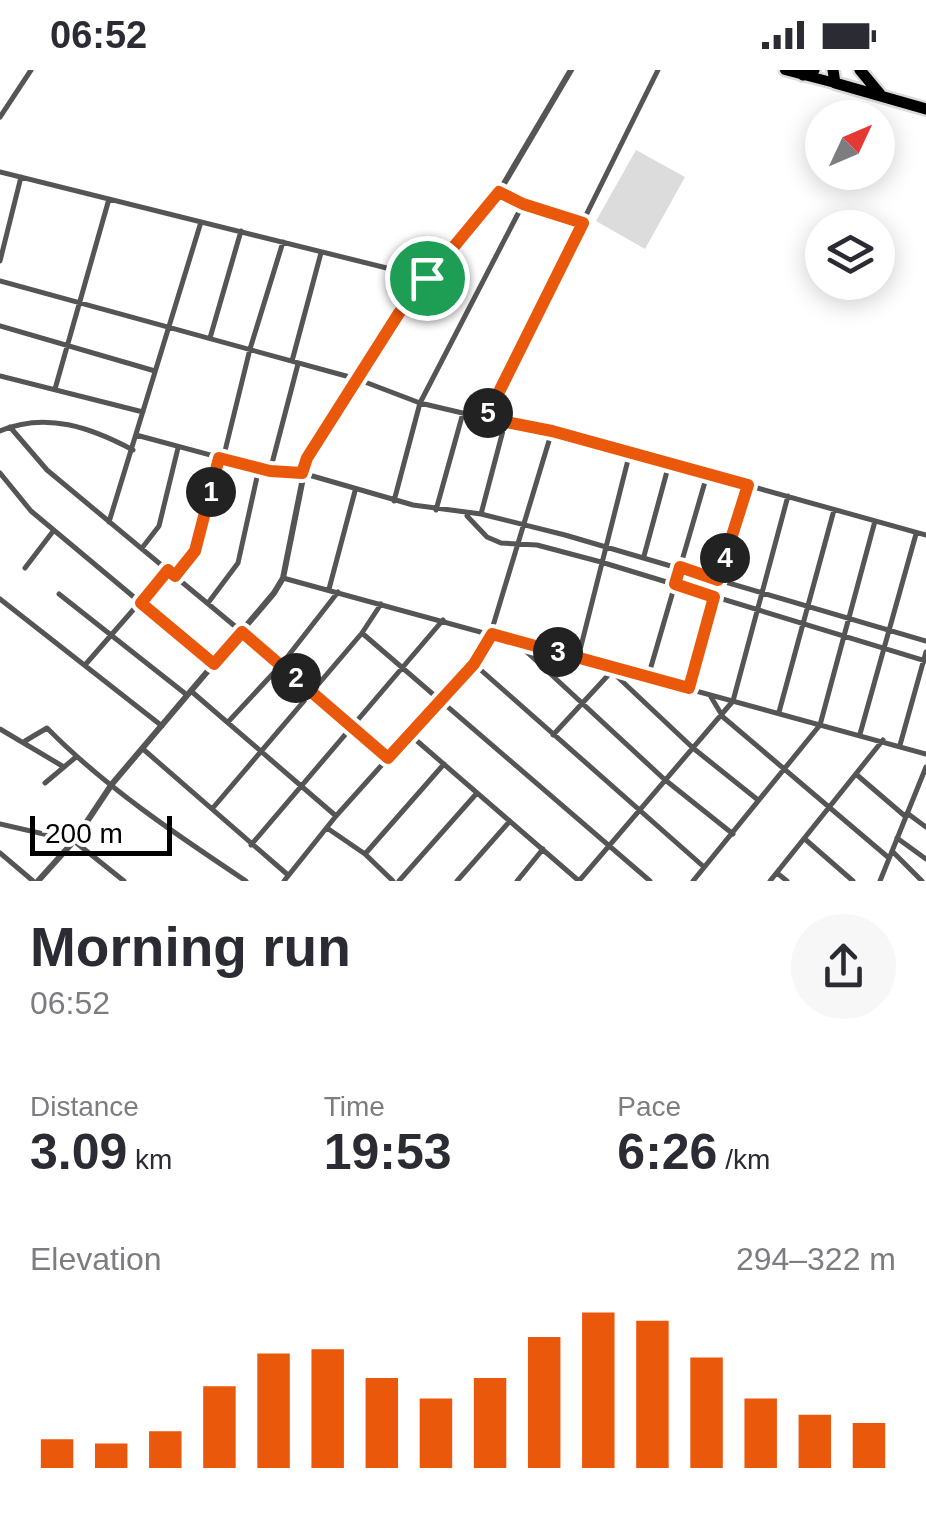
<!DOCTYPE html>
<meta charset="utf-8">
<style>
body{margin:0;font-family:Helvetica,sans-serif;background:#f7f7f7;color:#2b2b33;height:100vh;display:flex;flex-direction:column;font-size:38px;white-space:nowrap}
*{box-sizing:border-box;margin:0}
p{font-size:32px;color:#7c7c81}
.icon{flex:none;width:55px;height:55px;fill:none;stroke:currentColor;stroke-width:2;stroke-linecap:round;stroke-linejoin:round}
.map{position:relative;height:811px;overflow:hidden}
.details{display:flex;flex-direction:column;background:#fff;flex:1}
.details>*{flex:none}
.needle{width:65px;rotate:46deg}
.tools{position:absolute;left:805px;top:30px;display:grid;gap:20px}
.tools a{display:grid;place-items:center;width:90px;height:90px;border-radius:50%;background:#fff;box-shadow:0 5px 25px #0003;font-size:50px}
.scale{position:absolute;left:30px;bottom:25px;width:142px;box-sizing:border-box;padding-left:10px;border:5px solid #000;border-top:0;font-size:28px;line-height:35px;white-space:nowrap;color:#000;-webkit-text-stroke:8px #fff;paint-order:stroke}
.pin{position:absolute;display:grid;place-items:center;width:85px;height:85px;color:#fff;margin:-42px;border:5px solid #fff;border-radius:50%;box-shadow:0 2px 10px #0007}
.km{position:absolute;width:50px;height:50px;margin:-25px;border-radius:50%;background:#222;color:#fff;font-size:28px;line-height:50px;text-align:center}
.round{display:grid;place-items:center;flex:none;width:105px;height:105px;border-radius:52px;background:#f7f7f7}
.overview{display:flex;align-items:center;justify-content:space-between;height:170px;padding:0 30px}
h1{font-size:55px;font-weight:700;line-height:75px}
.metrics{display:grid;grid-template-columns:repeat(3,1fr);gap:15px;height:170px;padding:10px 30px}
.metrics div{display:grid;align-content:center}
.metrics b{font-size:50px;font-weight:700}
.metrics small{font-size:28px;font-weight:400}
.metrics p{font-size:28px}
.chart{height:280px;padding:20px 30px}
.chart p{display:flex;justify-content:space-between}
.chart svg{width:100%;height:180px;margin-top:10px;stroke:#ea580c;stroke-width:6}
.status{display:flex;justify-content:space-between;align-items:center;height:70px;padding:0 50px;background:#fff;direction:ltr}
.status svg{height:28px;fill:currentColor}
.map>svg:first-child{display:block}
.green{fill:#dcdcdc}
.lines{fill:none;stroke-linecap:round;stroke-linejoin:round}
.primary-casing{stroke:#dbdbdb;stroke-width:15}
.trunk-casing{stroke:#dbdbdb;stroke-width:16}
.minor{stroke:#555;stroke-width:5}
.tertiary{stroke:#555;stroke-width:6}
.primary{stroke:#000;stroke-width:10}
.trunk{stroke:#000;stroke-width:11}
.route-casing{stroke:#fff;stroke-width:20}
.route{stroke:#ea580c;stroke-width:12}
</style>
<div class="status"><b>06:52</b><svg viewBox="0 0 49 12"><path d="M0 12V9h3v3zM5 12V6h3v6zM10 12V3h3v9zM15 12V0h3v12zM26 1h20v11H26zM47 4h2v5h-2z"/></svg></div>
<div class="map">
<svg width="926" height="811" viewBox="0 0 926 811">
<rect width="100%" height="100%" fill="#fff"/>
<path class="green" d="M 636,80 L 685,107 L 645,179 L 596,151 Z"/>
<g class="lines">
<g class="primary-casing">
<path id="primary" d="M 785,0 L 835,13"/>
</g>
<g class="trunk-casing">
<path id="trunk" d="M 833,0 L 835,13 L 926,39
M 860,0 L 880,24
M 803,5 L 814,0"/>
</g>
<path class="minor" d="M 0,47 L 31,0
M 0,102 L 427,208
M 523,134 L 582,153
M 0,191 L 21,107
M 0,211 L 357,309 L 420,333 L 505,353 L 552,361 L 926,465
M 0,256 L 155,301
M 210,268 L 241,161
M 292,291 L 321,183
M 0,306 L 143,342
M 55,319 L 109,129
M 485,349 L 658,0
M 10,357 L 47,400 L 242,562 L 387,687
M 0,361 C 46,341 92,358 133,380
M 136,365 L 270,401 L 302,403 L 413,435 L 481,444 L 565,465 L 926,571
M 223,389 L 250,279 L 283,172
M 270,401 L 298,294
M 0,403 L 31,441 L 214,594
M 394,431 L 420,333 L 523,134 L 499,122
M 436,440 L 463,343
M 481,444 L 505,353
M 467,446 L 487,467 L 501,473 L 537,475 L 601,492 L 926,591
M 109,452 L 201,152
M 142,478 L 159,456 L 178,378
M 644,486 L 669,394
M 25,498 L 54,460
M 176,505 L 195,481 L 219,388
M 283,508 L 926,684
M 718,510 L 748,415
M 329,519 L 355,421
M 59,524 L 187,625
M 0,529 L 162,656
M 208,533 L 238,493 L 259,398
M 362,563 L 650,811
M 515,571 L 664,709 L 733,764
M 578,588 L 630,382
M 474,594 L 704,797
M 85,595 L 168,500
M 607,597 L 693,678 L 758,730
M 648,607 L 707,405
M 689,618 L 714,527
M 191,621 L 336,746
M 711,627 L 723,647 L 889,788
M 779,642 L 834,440
M 228,652 L 281,595 L 338,522
M 0,659 L 64,697
M 409,664 L 579,811
M 860,664 L 916,464
M 553,665 L 612,601
M 25,671 L 47,658 C 105,717 177,765 246,811
M 900,675 L 926,582
M 143,679 L 288,805
M 857,705 L 906,747
M 45,713 L 76,687
M 212,739 L 362,563 L 381,534
M 907,743 L 926,757
M 0,754 L 74,771 L 124,811
M 327,758 L 365,784 L 393,811
M 897,768 L 926,789
M 806,770 L 853,811
M 251,775 L 443,550
M 892,781 L 922,811
M 0,783 L 33,811
M 365,784 L 444,694
M 777,803 L 787,811
M 284,811 L 336,746 L 486,579 L 552,361
M 399,811 L 477,723
M 457,811 L 510,751
M 517,811 L 543,779
M 579,811 L 733,631 L 788,426
M 693,811 L 820,655 L 875,451
M 770,811 L 883,670
M 880,811 L 926,697"/>
<path class="tertiary" d="M 38,811 L 74,771 L 112,714 L 274,523 L 283,508 L 307,388 L 399,243 L 499,122 L 571,0"/>
<use href="#primary" class="primary"/>
<use href="#trunk" class="trunk"/>
</g>
<g class="lines">
<g class="route-casing">
<path id="route" d="M 499,122 L 523,134 L 583,153 L 486,348 L 552,361 L 748,415 L 718,510 L 680,497 L 675,514 L 714,527 L 689,618 L 492,564 L 474,594 L 388,688 L 242,562 L 214,594 L 141,533 L 168,500 L 175,506 L 195,481 L 219,388 L 270,401 L 302,403 L 307,388 L 399,243 Z"/>
</g>
<use href="#route" class="route"/>
</g>
</svg>
<div class="tools">
<a><svg class="needle" viewBox="-14 -14 28 28"><path d="M0-13l5 13h-10z" fill="#e53935"/><path d="M0 13l5-13h-10z" fill="#7c7c81"/></svg></a>
<a><svg class="icon" aria-label="layers" viewBox="0 0 24 24"><path d="M12 4l9 5-9 5-9-5zM3 14l9 5 9-5"/></svg></a>
</div>
<div class="scale">200 m</div>
<div class="pin" style="left:427px;top:208px;background:#1e9e55"><svg class="icon" aria-label="arrive" viewBox="0 0 24 24"><path d="M6 21V4h12l-3 4 3 4H6"/></svg></div>
<b class="km" style="left:211px;top:422px">1</b>
<b class="km" style="left:296px;top:608px">2</b>
<b class="km" style="left:558px;top:582px">3</b>
<b class="km" style="left:725px;top:488px">4</b>
<b class="km" style="left:488px;top:343px">5</b>
</div>
<section class="details">
<div class="overview"><div><h1>Morning run</h1><p>06:52</p></div><a class="round"><svg class="icon" aria-label="share" viewBox="0 0 24 24"><path d="M12 15V3M7 8l5-5 5 5M5 13v7h14v-7"/></svg></a></div>
<div class="metrics">
<div><p>Distance</p><b>3.09<small> km</small></b></div>
<div><p>Time</p><b>19:53</b></div>
<div><p>Pace</p><b>6:26<small> /km</small></b></div>
</div>
<div class="chart"><p><span>Elevation</span>294–322 m</p>
<svg viewBox="0 0 160 44" preserveAspectRatio="none"><path d="M5 44V37M15 44V38M25 44V35M35 44V24M45 44V16M55 44V15M65 44V22M75 44V27M85 44V22M95 44V12M105 44V6M115 44V8M125 44V17M135 44V27M145 44V31M155 44V33"/></svg>
</div>
</section>
